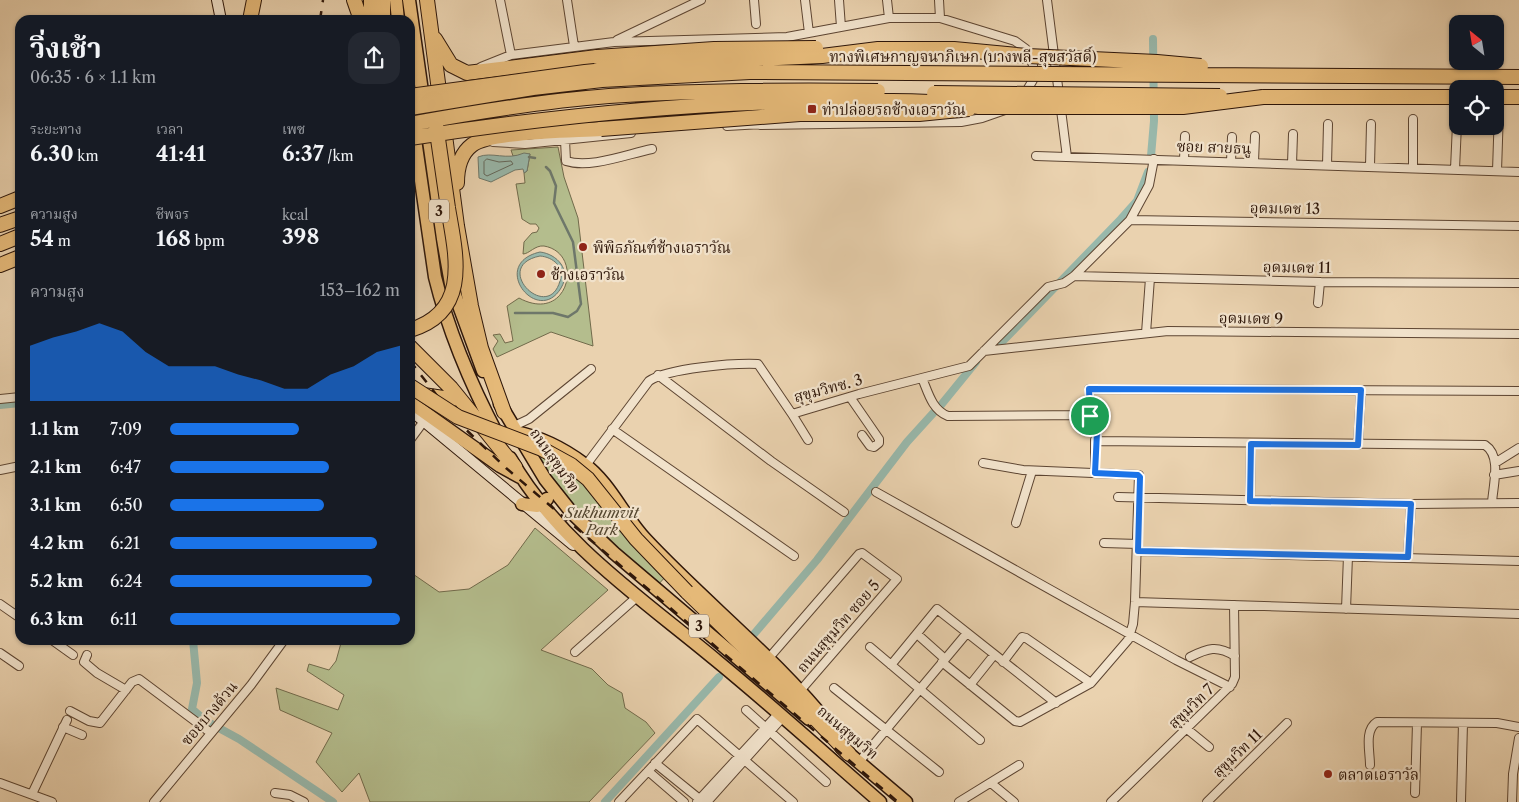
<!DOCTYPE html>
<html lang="th">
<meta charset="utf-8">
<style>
body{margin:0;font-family:"Libre Caslon Text","Noto Serif Thai",serif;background:#242831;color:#f1f3f6;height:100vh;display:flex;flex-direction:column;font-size:19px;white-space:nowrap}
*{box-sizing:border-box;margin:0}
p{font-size:16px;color:#9ea1a6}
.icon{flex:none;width:28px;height:28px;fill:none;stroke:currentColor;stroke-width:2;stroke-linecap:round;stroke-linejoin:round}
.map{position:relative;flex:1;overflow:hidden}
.panel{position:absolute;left:15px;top:15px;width:400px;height:630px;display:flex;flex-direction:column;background:#171b24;border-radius:15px;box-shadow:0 1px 4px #0004}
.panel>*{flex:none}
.needle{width:32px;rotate:330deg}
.fabs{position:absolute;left:1449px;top:15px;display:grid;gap:10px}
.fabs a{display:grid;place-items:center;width:55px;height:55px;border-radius:10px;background:#171b24;box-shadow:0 1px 4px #0004;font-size:25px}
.pin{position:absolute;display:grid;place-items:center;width:42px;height:42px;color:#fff;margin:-21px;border:2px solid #fff;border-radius:50%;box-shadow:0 1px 5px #0007}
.round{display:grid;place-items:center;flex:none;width:52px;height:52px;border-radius:15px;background:#242831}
.headline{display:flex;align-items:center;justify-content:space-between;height:85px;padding:0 15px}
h1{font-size:28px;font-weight:700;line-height:38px}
.figures{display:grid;grid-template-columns:repeat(3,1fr);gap:8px;height:85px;padding:5px 15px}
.figures div{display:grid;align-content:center}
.figures b{font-size:21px;font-weight:700}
.figures small{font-size:14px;font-weight:400}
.figures p{font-size:14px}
.chart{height:140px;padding:10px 15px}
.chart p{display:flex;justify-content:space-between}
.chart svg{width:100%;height:90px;margin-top:5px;fill:#1a73e8;opacity:.7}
ul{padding:0 15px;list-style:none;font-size:16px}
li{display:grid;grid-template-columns:80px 60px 1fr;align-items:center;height:38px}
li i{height:12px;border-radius:6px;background:#1a73e8}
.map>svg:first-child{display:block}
.green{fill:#b4bd8d;stroke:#716a4b}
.water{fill:#98b8ab;stroke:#6e776a;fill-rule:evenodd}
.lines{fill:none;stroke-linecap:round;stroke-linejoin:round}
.shore{stroke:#63675a;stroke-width:1}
.stream{stroke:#6e776a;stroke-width:2.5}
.canal{stroke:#98b8ab;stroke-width:8}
.minor-casing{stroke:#5d4532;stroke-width:10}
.secondary-casing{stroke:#2e1609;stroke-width:12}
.trunk-casing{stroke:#2e1609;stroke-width:15}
.motorway-casing{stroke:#2e1609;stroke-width:16}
.minor{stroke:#f1e2cb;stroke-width:8}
.secondary{stroke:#f1e2cb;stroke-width:10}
.trunk{stroke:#e5b978;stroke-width:12}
.motorway{stroke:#e5b978;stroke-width:14}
.rail{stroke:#2e1609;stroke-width:2.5;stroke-dasharray:9 9;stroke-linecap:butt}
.motorway-bridge-casing{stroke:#2e1609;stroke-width:16;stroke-linecap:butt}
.motorway-bridge{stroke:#e5b978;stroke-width:14}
.route-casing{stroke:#fff;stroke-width:10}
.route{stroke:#1a73e8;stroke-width:6}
.poi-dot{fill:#8f2418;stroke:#f1e2cb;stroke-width:2}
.labels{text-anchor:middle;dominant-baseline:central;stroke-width:4.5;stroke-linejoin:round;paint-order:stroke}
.shield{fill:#f1e2cb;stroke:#685343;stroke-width:1}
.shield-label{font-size:14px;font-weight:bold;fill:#2e1609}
.street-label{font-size:15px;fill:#2e1609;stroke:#f1e2cb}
.poi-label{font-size:15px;fill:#2e1609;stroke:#f1e2cb;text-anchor:start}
.park-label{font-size:15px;font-style:italic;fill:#564831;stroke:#f1e2cb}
</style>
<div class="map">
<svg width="1519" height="802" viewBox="0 0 1519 802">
<rect width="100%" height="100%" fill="#ead2af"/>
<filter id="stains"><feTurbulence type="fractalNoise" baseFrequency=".004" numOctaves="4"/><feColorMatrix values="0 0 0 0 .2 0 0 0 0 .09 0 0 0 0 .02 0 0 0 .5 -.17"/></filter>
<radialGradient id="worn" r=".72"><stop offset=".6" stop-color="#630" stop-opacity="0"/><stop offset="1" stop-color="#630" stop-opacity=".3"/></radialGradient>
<path class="green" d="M 558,147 L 564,177 L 578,218 L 593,346 L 551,332 L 497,357 L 493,349 L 498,341 L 493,335 L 500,334 L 505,343 L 513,341 L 507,306 L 519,298 C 569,325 585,253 544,246 C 535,245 529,254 523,254 L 524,242 L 532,233 L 537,232 L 539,228 L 536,224 L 530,224 L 522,219 L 516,184 L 525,183 L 524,173 L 527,171 L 530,154 L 513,156 L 511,150 Z
M 542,449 L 557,456 L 668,574 L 655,588 L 614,553 L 534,461 Z
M 535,528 L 608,590 L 541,650 L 592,669 L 608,685 L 622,693 L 625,708 L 646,722 L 655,733 L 589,802 L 370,802 L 359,773 L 342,792 L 316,762 L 332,733 L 280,710 L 276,688 L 338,710 L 344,695 L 307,671 L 309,664 L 329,670 L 336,661 L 341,643 L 339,640 L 410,640 L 410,572 L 439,592 L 469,589 L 508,565 Z"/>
<path class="water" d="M 524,153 L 530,154 L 527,171 L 524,173 L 523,169 L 515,170 L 491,182 L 479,178 L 478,157 C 492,151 506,161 524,153 Z
M 540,252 C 557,254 572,270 561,288 C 538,327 488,264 540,252 ZM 540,256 C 553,257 565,267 560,281 C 548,324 490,266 540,256 Z"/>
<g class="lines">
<path class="shore" d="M 487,159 L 499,162 L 511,161 L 513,164 L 487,176 L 484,174 L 484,162 Z"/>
<path class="stream" d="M 529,157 L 535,158
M 515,313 L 553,313 L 568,317 L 577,311 L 581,304 L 573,242 L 554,203 L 556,186 L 550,171 L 546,167"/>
<path class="canal" d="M 1151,156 L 1154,121 L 1153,39
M 987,350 L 1000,344 L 1121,219 L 1137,201 L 1148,172
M 0,405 L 20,403
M 941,405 L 976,362
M 754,634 L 817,560 L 907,442 L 936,410
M 193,640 L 197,683 L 192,709 L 206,721 L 239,739 L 333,802
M 605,802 L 719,677"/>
<g class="minor-casing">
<path id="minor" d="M 500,0 L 511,55
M 567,0 L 574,46
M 754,0 L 756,24
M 805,0 L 809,33
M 839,0 L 841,27
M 887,0 L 889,18
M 939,0 L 940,18
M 1047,0 L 1067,157
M 617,40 L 701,0
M 481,67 L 511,55 L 614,42 L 787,37 L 889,18 L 940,18 L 1015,41 L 1026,49 L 1033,65 L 1033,80 L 1024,95
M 760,125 L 961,122 L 982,118 L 1005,110
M 727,126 L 762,124
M 565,140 L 566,161 C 590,169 627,154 652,149
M 493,142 L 525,144 L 631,133
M 1036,156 L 1519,172
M 1184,160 L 1185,136
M 1231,162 L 1232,137
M 1254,162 L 1255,136
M 1292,164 L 1293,134
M 1327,165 L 1328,124
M 1370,166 L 1371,124
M 1413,168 L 1413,119
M 1455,169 L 1457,124
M 1497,171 L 1499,110
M 1130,220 L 1149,185 L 1154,159
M 1074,276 L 1320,282 L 1519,283
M 1318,303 L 1320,282
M 1146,333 L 1150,278
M 984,351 L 1168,331 L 1519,334
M 658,375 L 771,461 L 844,512
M 922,378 C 928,392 932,410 948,416 L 1090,415 L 1096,428 L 1097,441 L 1485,445 C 1502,456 1493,485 1492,503
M 850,397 L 879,439 L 879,443 L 874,447 L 870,446 L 862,435
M 0,399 L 20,397
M 792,414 L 808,440
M 1090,415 L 1089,389 L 1519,391
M 512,427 L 529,419 L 591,369
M 612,429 L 794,556
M 410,440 L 424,421
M 1358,445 L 1361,390
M 1495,463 L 1519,448
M 586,465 L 649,381 C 668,368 734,363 758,364 L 792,414 L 859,394 L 969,366 L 1048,287 L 1064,283 L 1074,276 L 1130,220 L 1519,226
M 0,470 L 20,466
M 1095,473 L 1095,440
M 1494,475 L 1519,471
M 876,492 L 1176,660 L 1230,687
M 1118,497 L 1411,504 L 1519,503
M 1250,501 L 1251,444
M 1016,523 L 1032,471
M 1104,543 L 1138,544
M 1138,551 L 1519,561
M 1408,557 L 1411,504
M 1135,602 L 1519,614
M 0,604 L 20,618
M 1346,609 L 1348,556
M 917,634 L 945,659
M 52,640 L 73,655
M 870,647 L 980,740
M 575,652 L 638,596
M 0,653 L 19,666
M 87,655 L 84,662 L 97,673 L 126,690
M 1190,657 C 1208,648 1217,645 1235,656
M 768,659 L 859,554 L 862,553 L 897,579 L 800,691
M 942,662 L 1015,721 L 1020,722 L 1091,683 L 1128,640 L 1133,624 L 1135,602 L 1139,475 L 1023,470 L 983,463
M 1003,662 L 1022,637 L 1026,638 L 1091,683
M 891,665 L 937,609 L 1056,703
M 970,685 L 994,655
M 834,688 L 939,772
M 746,710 L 826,782
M 70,711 L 89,721 L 100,723 L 132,682 L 139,679 L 211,733
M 63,727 L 82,735
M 1187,729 L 1209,747
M 859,762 L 967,633
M 655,763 L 702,801
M 1370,765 C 1370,751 1364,730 1377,722 L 1497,723 L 1519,727
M 648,771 L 684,802
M 0,783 L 52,802
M 991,783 L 1014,802
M 275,793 L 290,795 L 304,802
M 1415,793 L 1417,723
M 32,794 L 67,720
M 154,802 L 251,685 L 284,640
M 619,802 L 697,719 L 793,802
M 697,802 L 779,713
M 707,802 L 783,717
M 959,802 L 1019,765
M 1111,802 L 1232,684 L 1235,677 L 1234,605
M 1207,802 L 1287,723
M 1461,802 L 1463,723
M 1512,802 L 1513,774 L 1519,738"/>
</g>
<g class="secondary-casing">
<path id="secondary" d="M 217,0 L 221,20
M 410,410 L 573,545"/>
</g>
<g class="trunk-casing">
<path id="trunk" d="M 396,0 L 398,20
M 409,0 L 443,239 L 451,284 L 483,371
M 410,105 L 435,277 C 449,334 471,385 498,436
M 410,402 L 500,466 L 520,477
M 500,404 L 545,479 L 572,513 L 614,553 L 809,719
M 515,432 C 540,437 564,449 584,464 C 610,483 624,517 646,540 C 706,604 776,658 831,727
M 510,458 C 558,543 644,600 717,661 C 773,707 826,755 880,802
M 522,504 L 537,506 L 547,499
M 841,747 L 906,802"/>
</g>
<g class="motorway-casing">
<path id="motorway" d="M 354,0 L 361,20
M 371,0 L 371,20
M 383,0 L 383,20
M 427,0 L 457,226 L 471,306 L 481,348 L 504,412
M 250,20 L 254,0
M 435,39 L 451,65 L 467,73 L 597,57
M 475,89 L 471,92 C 469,109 469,128 484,139
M 1263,97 L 1458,97
M 1495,97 L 1519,97
M 457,183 C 457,169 460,154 472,145 C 491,131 574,131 601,129
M 0,206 L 20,198
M 0,225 L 20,218
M 0,244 L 20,236
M 0,265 L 20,257
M 410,347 L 451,388 L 515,467
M 423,395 L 450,399 L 459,398
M 687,592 L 777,679 L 849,754"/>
</g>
<use href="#minor" class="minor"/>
<use href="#secondary" class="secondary"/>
<use href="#trunk" class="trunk"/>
<use href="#motorway" class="motorway"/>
<path class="rail" d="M 320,20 L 323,0
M 410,361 L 456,420 L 506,468 L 898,802"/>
<g class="motorway-bridge-casing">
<path id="motorway-bridge" d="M 597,57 L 714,49 L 816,48
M 934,93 L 1220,96
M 410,96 L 585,72 L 673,63 L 822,56 L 878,49 L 954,49 L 1027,56 L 1157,62 L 1201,66
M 410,108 L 533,88 L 602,80 L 750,72 L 1519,77
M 410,124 C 476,112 542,101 609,96 C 698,90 788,90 878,91
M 601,129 L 800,114 L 919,114 L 969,109
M 410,138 C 545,117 680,103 817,101 C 871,101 925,99 979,107 L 1183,107 L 1263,97
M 410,330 C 471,312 456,255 448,208 C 444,180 440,152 436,125
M 410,386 L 458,417 L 542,449 L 571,465 L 588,479 L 636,539 L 687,592"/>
</g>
<use href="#motorway-bridge" class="motorway-bridge"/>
</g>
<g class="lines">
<g class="route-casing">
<path id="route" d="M 1089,389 L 1361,390 L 1358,445 L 1251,444 L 1250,501 L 1411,504 L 1408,557 L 1138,551 L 1140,477 L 1138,475 L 1095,473 L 1097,432 L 1090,416 Z"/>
</g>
<use href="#route" class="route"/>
</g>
<g class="poi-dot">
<rect x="807" y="104" width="10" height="10" rx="2.5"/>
<circle cx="583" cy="247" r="5"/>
<circle cx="541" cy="274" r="5"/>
<circle cx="1328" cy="774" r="5"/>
</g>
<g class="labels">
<g class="shield">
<rect x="429" y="199.5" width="20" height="23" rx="4"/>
<rect x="689" y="614.5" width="20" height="23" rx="4"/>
</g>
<g class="shield-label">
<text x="439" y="211">3</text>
<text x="699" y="626">3</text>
</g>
<g class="street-label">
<text x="963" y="56">ทางพิเศษกาญจนาภิเษก (บางพลี-สุขสวัสดิ์)</text>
<text transform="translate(1214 147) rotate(2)">ซอย สายธนู</text>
<text transform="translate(1285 208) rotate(1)">อุดมเดช 13</text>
<text transform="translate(1297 267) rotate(1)">อุดมเดช 11</text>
<text transform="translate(1251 318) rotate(1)">อุดมเดช 9</text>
<text transform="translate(828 388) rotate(-15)">สุขุมวิทซ. 3</text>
<text transform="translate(555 460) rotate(55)">ถนนสุขุมวิท</text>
<text transform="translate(838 626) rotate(-49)">ถนนสุขุมวิท ซอย 5</text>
<text transform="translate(1191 706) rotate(-44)">สุขุมวิท 7</text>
<text transform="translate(209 713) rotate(-50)">ซอยบางด้วน</text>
<text transform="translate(848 732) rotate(40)">ถนนสุขุมวิท</text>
<text transform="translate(1237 753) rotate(-44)">สุขุมวิท 11</text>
</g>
<g class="poi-label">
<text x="822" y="109">ท่าปล่อยรถช้างเอราวัณ</text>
<text x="593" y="247">พิพิธภัณฑ์ช้างเอราวัณ</text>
<text x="551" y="274">ช้างเอราวัณ</text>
<text x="1338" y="774">ตลาดเอราวัล</text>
</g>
<g class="park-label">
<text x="602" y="512">Sukhumvit<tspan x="602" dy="17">Park</tspan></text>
</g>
</g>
<rect width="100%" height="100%" filter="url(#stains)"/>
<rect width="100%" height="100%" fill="url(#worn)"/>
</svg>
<div class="fabs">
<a><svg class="needle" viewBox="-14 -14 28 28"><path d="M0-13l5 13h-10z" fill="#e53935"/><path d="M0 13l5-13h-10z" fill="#9ea1a6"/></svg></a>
<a><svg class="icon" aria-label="locate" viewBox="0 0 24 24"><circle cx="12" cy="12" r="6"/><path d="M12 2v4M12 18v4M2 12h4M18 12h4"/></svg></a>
</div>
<div class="pin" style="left:1090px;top:416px;background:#1e9e55"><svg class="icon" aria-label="arrive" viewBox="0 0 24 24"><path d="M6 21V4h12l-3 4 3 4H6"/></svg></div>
<section class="panel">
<div class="headline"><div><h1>วิ่งเช้า</h1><p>06:35 · 6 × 1.1 km</p></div><a class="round"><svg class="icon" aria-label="share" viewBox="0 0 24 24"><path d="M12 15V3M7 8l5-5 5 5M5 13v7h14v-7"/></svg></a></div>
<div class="figures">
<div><p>ระยะทาง</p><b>6.30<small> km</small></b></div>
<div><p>เวลา</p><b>41:41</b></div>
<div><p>เพซ</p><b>6:37<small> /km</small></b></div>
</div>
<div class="figures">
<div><p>ความสูง</p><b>54<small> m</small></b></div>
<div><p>ชีพจร</p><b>168<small> bpm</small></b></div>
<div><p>kcal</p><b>398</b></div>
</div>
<div class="chart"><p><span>ความสูง</span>153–162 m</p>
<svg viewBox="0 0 160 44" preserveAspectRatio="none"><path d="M0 44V17L10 13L20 10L30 6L40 10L50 20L60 27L70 27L80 27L90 31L100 34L110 38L120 38L130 31L140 27L150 20L160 17V44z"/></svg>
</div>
<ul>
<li><b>1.1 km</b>7:09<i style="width:56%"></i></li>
<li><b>2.1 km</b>6:47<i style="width:69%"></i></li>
<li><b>3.1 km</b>6:50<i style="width:67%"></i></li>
<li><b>4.2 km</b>6:21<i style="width:90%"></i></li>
<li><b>5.2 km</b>6:24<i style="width:88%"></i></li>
<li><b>6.3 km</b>6:11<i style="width:100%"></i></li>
</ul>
</section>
</div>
